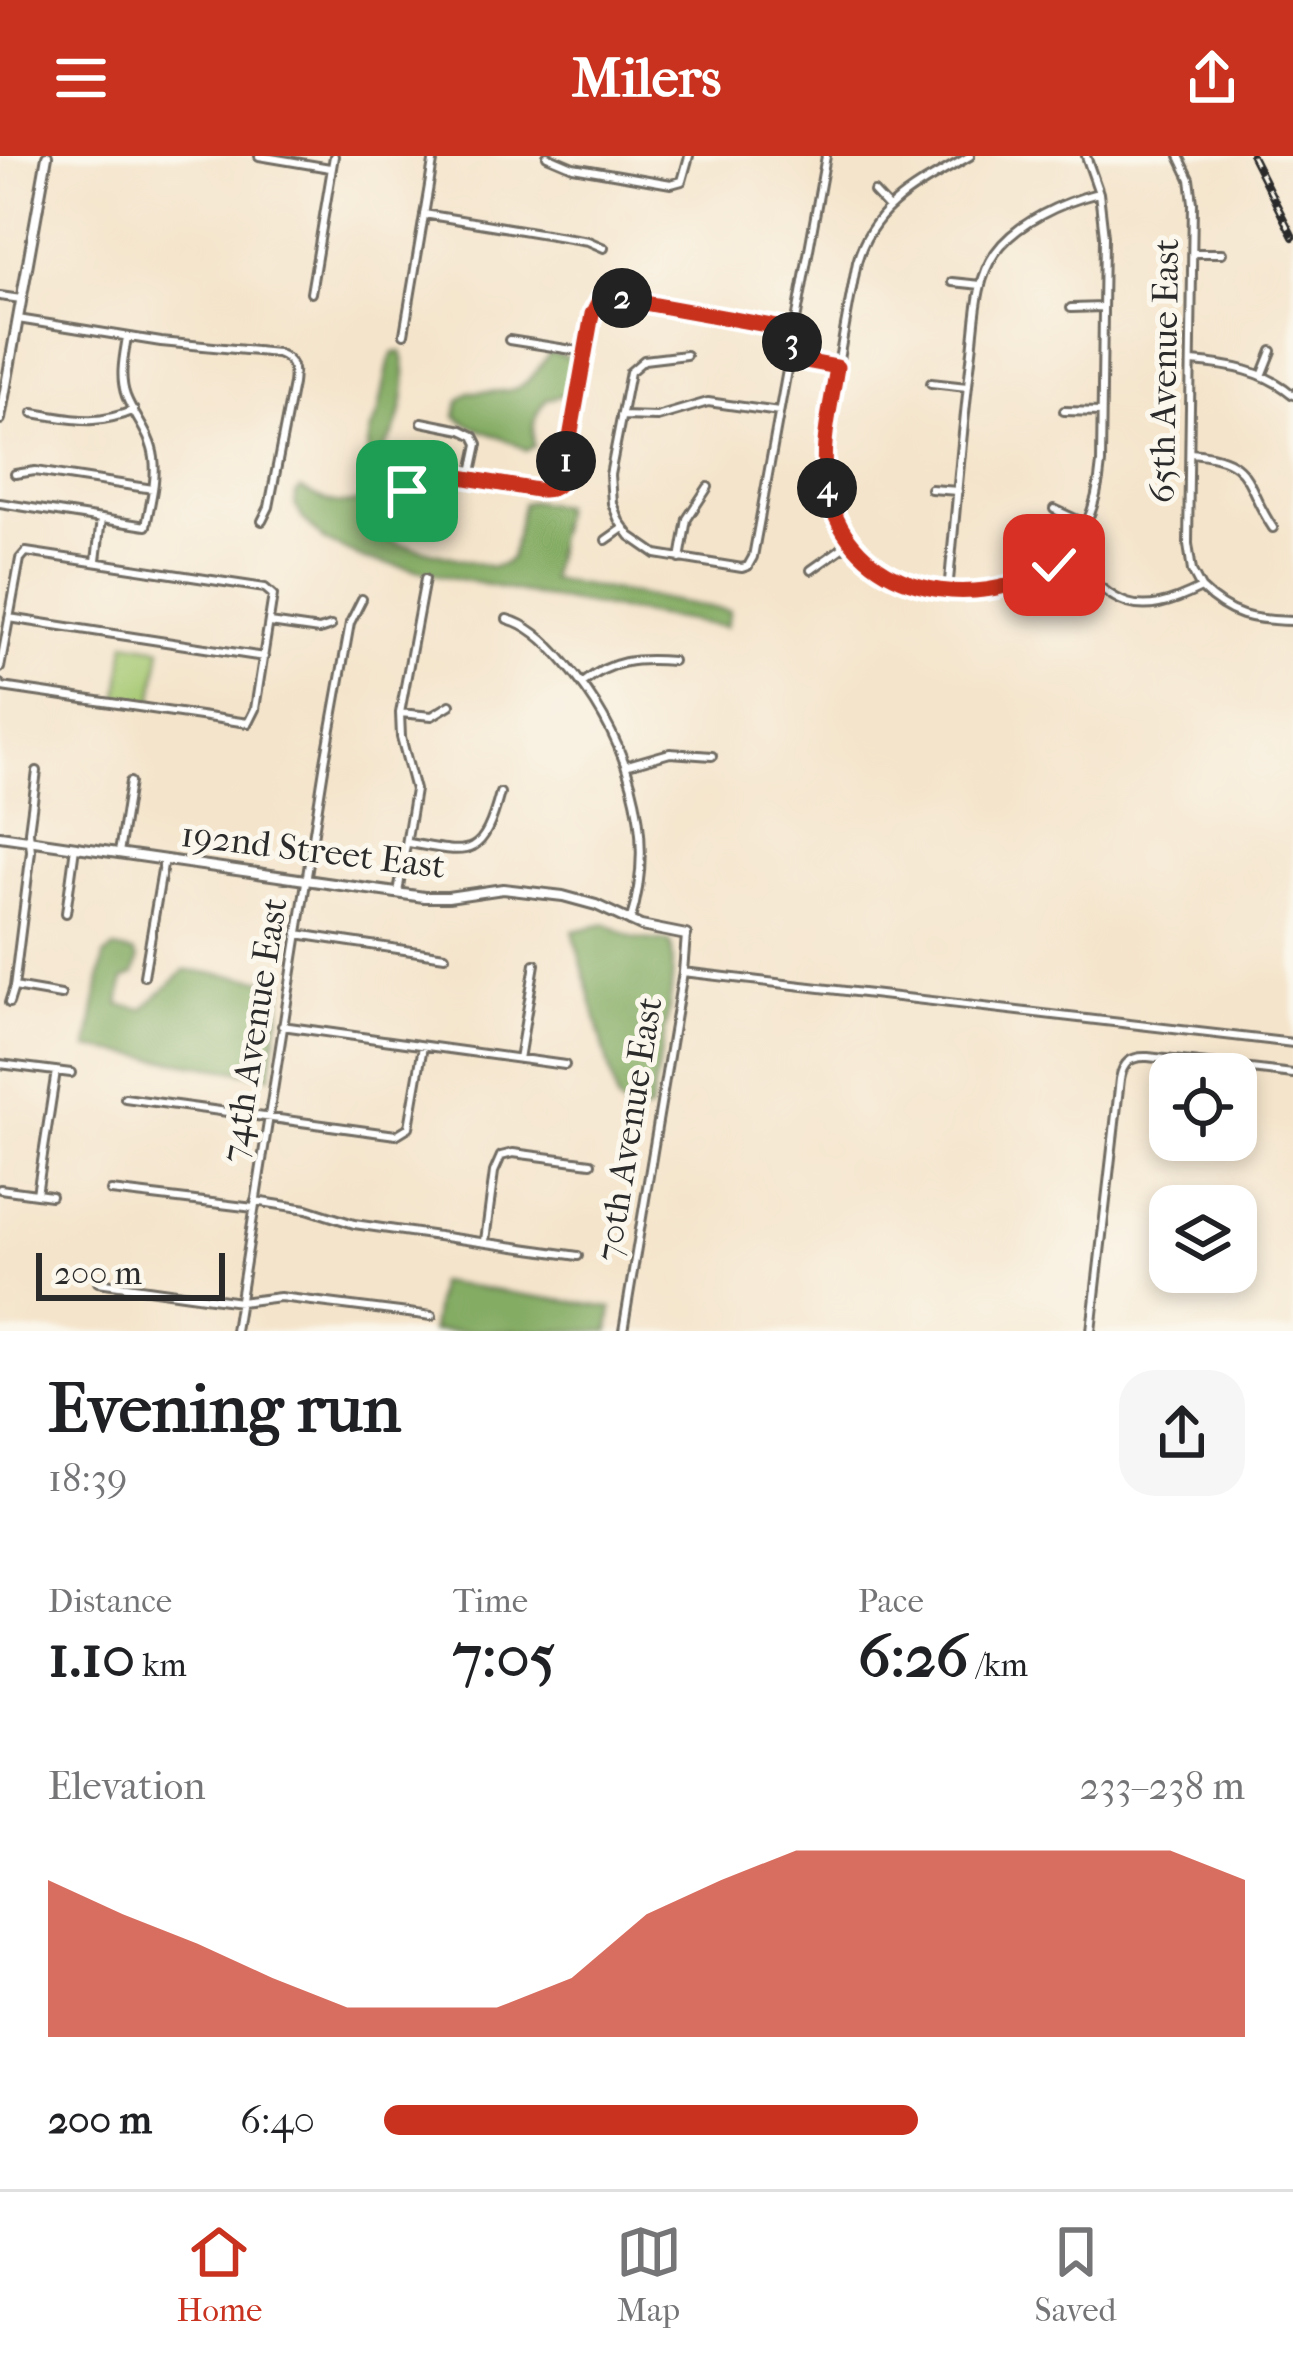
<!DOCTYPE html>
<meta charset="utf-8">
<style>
body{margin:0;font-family:"IM FELL French Canon",serif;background:#f6f6f6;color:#202124;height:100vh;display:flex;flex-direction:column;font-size:45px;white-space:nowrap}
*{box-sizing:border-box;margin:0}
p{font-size:39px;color:#757577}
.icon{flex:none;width:66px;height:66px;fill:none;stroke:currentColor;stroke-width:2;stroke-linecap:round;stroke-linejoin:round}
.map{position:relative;height:1175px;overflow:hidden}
.drawer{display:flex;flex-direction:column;background:#fff;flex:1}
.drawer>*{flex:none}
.fabs{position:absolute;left:1149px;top:897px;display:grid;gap:24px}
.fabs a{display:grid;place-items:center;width:108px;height:108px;border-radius:24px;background:#fff;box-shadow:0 6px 18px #0003;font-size:60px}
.scale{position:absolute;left:36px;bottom:30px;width:189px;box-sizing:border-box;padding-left:12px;border:6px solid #2b2b2b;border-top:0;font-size:33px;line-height:42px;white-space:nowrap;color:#2b2b2b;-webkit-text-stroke:9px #fbf7ec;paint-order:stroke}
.pin{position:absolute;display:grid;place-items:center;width:102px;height:102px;color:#fff;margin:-51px;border-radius:24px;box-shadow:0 6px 18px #0006}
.km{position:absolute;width:60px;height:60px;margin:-30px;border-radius:50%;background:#222;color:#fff;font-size:33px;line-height:60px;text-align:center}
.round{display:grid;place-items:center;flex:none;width:126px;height:126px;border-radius:36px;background:#f6f6f6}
.summary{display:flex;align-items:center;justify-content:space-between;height:204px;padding:0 48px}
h1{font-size:66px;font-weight:700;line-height:90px}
.figures{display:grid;grid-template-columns:repeat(3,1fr);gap:18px;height:204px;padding:12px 48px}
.figures div{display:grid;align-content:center}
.figures b{font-size:60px;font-weight:700}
.figures small{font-size:33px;font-weight:400}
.figures p{font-size:33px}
.chart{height:336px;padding:24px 48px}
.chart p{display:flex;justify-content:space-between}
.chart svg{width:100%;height:216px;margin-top:12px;fill:#c8321e;opacity:.7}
ul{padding:0 48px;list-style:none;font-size:39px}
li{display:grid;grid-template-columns:192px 144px 1fr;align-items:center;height:90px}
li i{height:30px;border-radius:15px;background:#c8321e}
header{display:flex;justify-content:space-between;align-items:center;height:156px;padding:0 48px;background:#c8321e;color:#fff;font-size:54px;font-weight:700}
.dock{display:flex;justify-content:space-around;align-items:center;height:168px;border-top:3px solid #e0e0e0;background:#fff;font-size:33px;color:#757577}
.dock a{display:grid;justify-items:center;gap:6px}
.dock .current{color:#c8321e}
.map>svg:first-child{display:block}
.green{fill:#a5c871;stroke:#687a4e;stroke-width:3}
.forest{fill:#84ac63;stroke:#586c47;stroke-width:3}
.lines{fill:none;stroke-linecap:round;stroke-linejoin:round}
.minor-casing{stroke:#716c63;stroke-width:12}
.tertiary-casing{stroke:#716c63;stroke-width:14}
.minor{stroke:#fff;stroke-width:6}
.tertiary{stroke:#fff;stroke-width:8}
.rail-casing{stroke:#2b2b2b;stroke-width:8}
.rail{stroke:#fbf7ec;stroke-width:3;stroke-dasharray:9;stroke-linecap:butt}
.route-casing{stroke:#fff;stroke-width:24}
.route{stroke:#c8321e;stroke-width:15}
.labels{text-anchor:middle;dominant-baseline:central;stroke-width:10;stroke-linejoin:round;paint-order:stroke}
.street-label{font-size:36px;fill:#2b2b2b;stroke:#fbf7ec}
</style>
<header><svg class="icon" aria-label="menu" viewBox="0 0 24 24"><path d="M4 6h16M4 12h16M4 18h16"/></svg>Milers<svg class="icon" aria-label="share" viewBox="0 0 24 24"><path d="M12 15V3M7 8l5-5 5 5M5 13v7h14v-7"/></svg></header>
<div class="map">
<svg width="1293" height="1175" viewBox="0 0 1293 1175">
<rect width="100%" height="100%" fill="#fbf7ec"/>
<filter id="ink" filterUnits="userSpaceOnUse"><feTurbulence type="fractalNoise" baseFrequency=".00833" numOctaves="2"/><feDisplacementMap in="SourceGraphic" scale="24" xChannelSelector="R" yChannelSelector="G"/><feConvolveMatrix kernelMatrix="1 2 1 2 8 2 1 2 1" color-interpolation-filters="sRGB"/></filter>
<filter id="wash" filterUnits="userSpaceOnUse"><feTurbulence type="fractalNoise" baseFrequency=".004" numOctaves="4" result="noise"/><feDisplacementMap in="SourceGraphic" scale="48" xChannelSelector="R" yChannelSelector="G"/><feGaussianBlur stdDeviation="2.7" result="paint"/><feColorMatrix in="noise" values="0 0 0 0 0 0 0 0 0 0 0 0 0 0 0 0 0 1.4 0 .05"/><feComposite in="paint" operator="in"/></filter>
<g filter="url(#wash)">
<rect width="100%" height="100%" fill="#f4e4cb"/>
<path class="green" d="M 126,486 L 161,492 L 152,548 L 118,543 Z"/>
<path class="forest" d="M 401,196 C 410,219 403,256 393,279 C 390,285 385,289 384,295 C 379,313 381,352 381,371 L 395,387 L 492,411 L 504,408 L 511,402 L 523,347 L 532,345 L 562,350 L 550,423 L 730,455 L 726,471 L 544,441 L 365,403 L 324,384 L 303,363 L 295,349 L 296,338 L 301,333 C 320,343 340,354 361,344 L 370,276 L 378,259 L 389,206 L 394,197 Z
M 550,196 L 576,204 L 578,208 C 571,232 573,239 547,243 C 534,258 531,271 534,290 L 526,295 C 504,278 476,277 456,260 L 459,245 L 469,236 C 518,235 521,239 550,196 Z
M 606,768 L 634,782 L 670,786 C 681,816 656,918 650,954 L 631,959 L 618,946 L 573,775 Z
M 114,793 L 134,797 L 138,804 L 134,818 L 123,824 L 119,849 L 143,853 L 185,814 L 284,826 L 270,920 L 88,892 L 104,800 Z
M 438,1126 L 612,1152 L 609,1175 L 431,1175 Z"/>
</g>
<g filter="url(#ink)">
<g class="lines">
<g class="minor-casing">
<path id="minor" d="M 259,0 L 330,12
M 547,0 L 573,11 L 671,28 L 682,25 L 689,0
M 970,0 C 922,28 873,48 857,106 C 849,148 841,191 834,233 C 828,266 820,299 827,333 C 848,435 992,471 1064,399 C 1089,375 1098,342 1101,307 L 1104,80 L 1099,37 L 1086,0
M 1179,0 L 1190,23 L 1193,47 L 1188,388 L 1192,415 L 1201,432
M 874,36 L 888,51
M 424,58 L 588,85 L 604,92
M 1193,97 L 1222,97
M 952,126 L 981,129
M 311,137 L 334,0
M 0,140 L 21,143
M 1071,152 L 1103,151
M 18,163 L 161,186 L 277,197 C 293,203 295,213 293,228 L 269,351 L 262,365
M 404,178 L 434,0
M 509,184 L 585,196
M 686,199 L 644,204 L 630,216 L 610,319 L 612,347 L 619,365 L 630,380 L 656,398 L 742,412 L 748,410 L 753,401 L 826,0
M 789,202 L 837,211
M 1192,206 C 1229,209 1264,214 1293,239
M 1262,220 L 1272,195
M 931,227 L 967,231
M 1064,255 L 1101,256
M 33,257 C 73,263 94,271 134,254
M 621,260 L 657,261 L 708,246 L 779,256
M 422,266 L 462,274 L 474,280 L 478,288 L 471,321
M 1190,297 C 1256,302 1243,328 1273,372
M 15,318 L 35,315 L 153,333
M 931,333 L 958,335
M 404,336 L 423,317 L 431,316 L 537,334 C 550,334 558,334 563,321 L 592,158 L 600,144 L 617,142 L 793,174
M 0,347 L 146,370 C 150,348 157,324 154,302 C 151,278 134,261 126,240 C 119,221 124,200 127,181
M 1054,353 L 1086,368
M 606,384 L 623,372
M 1065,398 C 1115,447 1132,467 1201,432 C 1230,461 1253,464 1293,465
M 680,403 L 687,363 L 708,331
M 96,405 L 101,363
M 811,414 L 852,385
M 948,435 C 956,355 962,275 972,195 C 976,162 976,124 995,97 C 1017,66 1063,46 1098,37
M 9,462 L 264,501
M 507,463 C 530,469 550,489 565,507 C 626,577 659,675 630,766
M 270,467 L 319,474 L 331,470
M 0,512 L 20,403 L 26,396 L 265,432 L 273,439 L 255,553 L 248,567 L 2,531 L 0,528
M 583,527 C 611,504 637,502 673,505
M 400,557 L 432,560 L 450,549
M 628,609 L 670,597 L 712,600
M 409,687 C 471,698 482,704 500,637
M 119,697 L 130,626
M 398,737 L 415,634 L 401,581 L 400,557 L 425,423
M 66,757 L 75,691
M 297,778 L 445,800
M 683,816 L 1293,887
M 144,820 L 164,703
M 14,831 L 61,839
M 9,847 L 14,831 L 31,695 L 29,675 L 37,615
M 282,870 L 565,909
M 519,903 L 535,808
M 0,908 L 71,917
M 125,942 L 396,979 L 409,971 L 423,890
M 0,1033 L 51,1040
M 111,1035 L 254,1052
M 37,1038 L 56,915
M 255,1045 L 307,1053 L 354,1068 L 578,1100
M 485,1085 L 494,1016 L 501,1000 L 513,997 L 591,1007
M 98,1126 L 240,1146 L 280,1141 L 432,1160
M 235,1175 L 325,606 L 350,467 L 362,443
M 623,1175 L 683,816 L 686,779
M 1091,1175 L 1120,923 C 1123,906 1131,900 1148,901 L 1293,918"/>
</g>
<g class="tertiary-casing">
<path id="tertiary" d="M 0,263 L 47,0
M 0,680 L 424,741 L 448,741 L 503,733 L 563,740 L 596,749 L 641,770 L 686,779"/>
</g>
<use href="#minor" class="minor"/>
<use href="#tertiary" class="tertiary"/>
<g class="rail-casing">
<path id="rail" d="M 1252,0 L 1293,81"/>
</g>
<use href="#rail" class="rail"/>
</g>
</g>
<g class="lines" filter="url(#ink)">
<g class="route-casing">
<path id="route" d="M 407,335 L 423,317 L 431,316 L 537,334 C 549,334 558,334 563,321 L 592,158 L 599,144 L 617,142 L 794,174 L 789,202 L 837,211 C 831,251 819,292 827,332 C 847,437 974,461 1054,409"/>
</g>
<use href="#route" class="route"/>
</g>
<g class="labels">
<g class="street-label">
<text transform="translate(1164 215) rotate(-89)">65th Avenue East</text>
<text transform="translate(313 694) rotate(7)">192nd Street East</text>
<text transform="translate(254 874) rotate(-81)">74th Avenue East</text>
<text transform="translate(629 973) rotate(-81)">70th Avenue East</text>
</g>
</g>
</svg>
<div class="fabs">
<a><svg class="icon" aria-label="locate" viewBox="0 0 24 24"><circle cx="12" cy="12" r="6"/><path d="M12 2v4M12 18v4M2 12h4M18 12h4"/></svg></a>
<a><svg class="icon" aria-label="layers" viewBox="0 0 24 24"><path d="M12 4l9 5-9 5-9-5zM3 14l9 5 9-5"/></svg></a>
</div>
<div class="scale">200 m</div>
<div class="pin" style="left:407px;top:335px;background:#1e9e55"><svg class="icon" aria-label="arrive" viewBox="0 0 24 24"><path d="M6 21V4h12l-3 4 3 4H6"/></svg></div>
<div class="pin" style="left:1054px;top:409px;background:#d93025"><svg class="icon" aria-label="check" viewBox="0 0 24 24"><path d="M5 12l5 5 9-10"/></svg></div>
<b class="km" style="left:566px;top:305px">1</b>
<b class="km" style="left:622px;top:142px">2</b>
<b class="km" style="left:792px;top:186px">3</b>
<b class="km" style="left:827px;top:332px">4</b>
</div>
<section class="drawer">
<div class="summary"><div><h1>Evening run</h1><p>18:39</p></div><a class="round"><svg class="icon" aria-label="share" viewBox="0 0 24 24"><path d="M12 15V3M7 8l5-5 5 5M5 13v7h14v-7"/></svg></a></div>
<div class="figures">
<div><p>Distance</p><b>1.10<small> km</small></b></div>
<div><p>Time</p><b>7:05</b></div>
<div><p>Pace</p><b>6:26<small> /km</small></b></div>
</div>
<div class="chart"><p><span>Elevation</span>233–238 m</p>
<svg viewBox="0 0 160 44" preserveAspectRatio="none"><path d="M0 44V12L10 19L20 25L30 32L40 38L50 38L60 38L70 32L80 19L90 12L100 6L110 6L120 6L130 6L140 6L150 6L160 12V44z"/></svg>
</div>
<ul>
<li><b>200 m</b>6:40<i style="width:62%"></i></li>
</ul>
</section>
<nav class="dock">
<a class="current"><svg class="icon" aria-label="home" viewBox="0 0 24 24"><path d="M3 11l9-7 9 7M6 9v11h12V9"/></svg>Home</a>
<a><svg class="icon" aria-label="map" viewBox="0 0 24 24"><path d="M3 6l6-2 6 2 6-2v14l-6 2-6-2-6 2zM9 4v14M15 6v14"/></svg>Map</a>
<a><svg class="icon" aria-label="saved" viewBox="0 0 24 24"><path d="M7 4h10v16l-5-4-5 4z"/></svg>Saved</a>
</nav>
